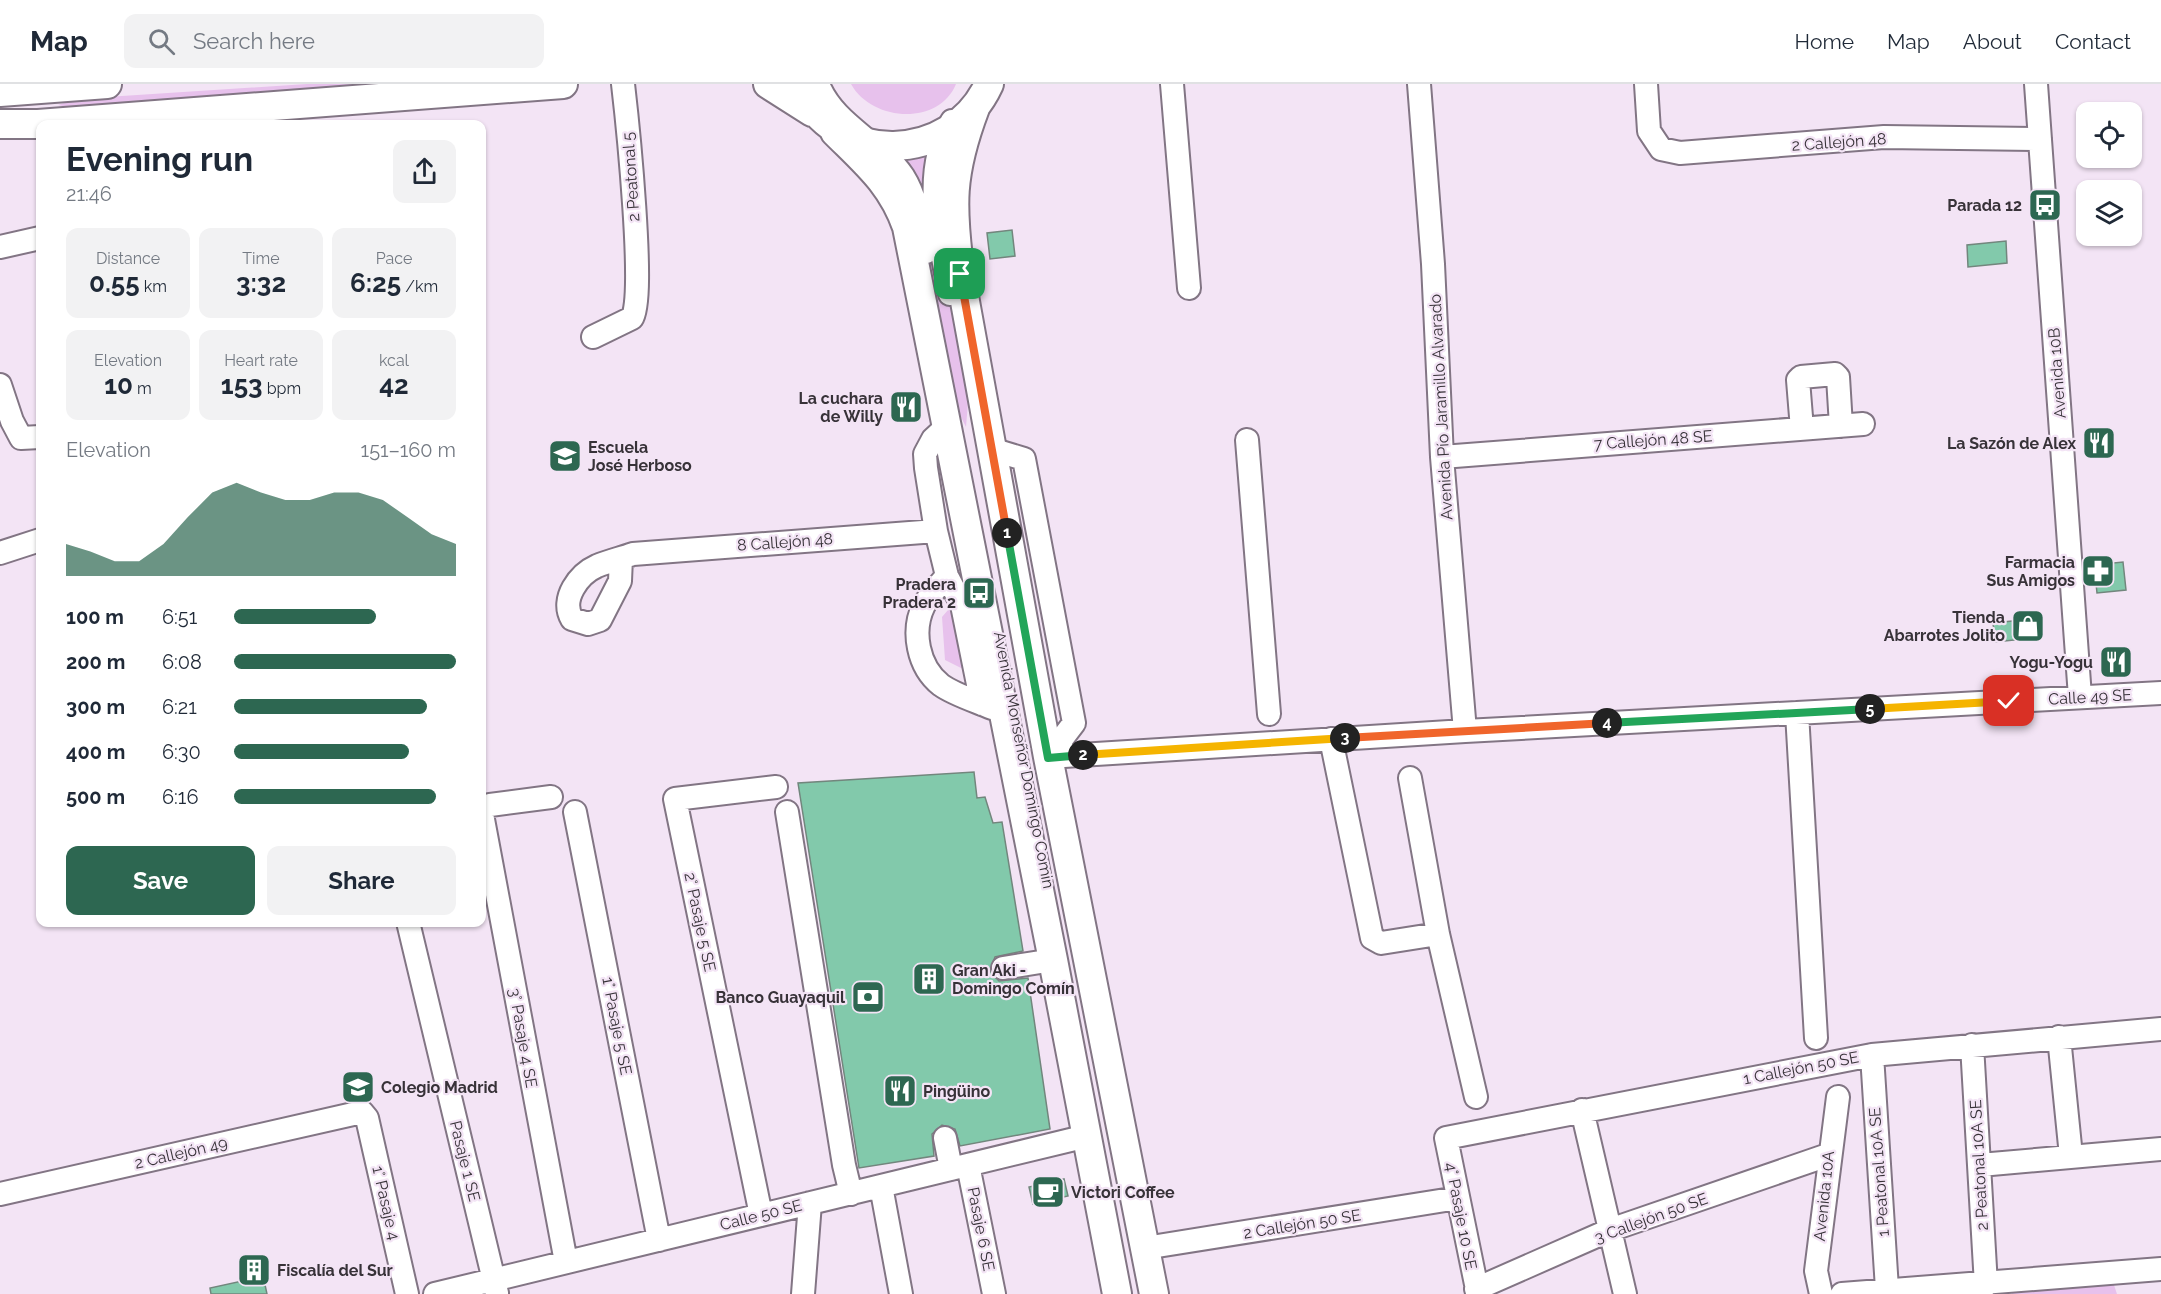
<!DOCTYPE html>
<meta charset="utf-8">
<style>
body{margin:0;font-family:Raleway,sans-serif;background:#f2f2f3;color:#1f2937;height:100vh;display:flex;flex-direction:column;font-size:22px;white-space:nowrap}
*{box-sizing:border-box;margin:0}
p{font-size:20px;color:#747a83}
.icon{flex:none;width:33px;height:33px;fill:none;stroke:currentColor;stroke-width:2;stroke-linecap:round;stroke-linejoin:round}
.map{position:relative;flex:1;overflow:hidden}
.details{position:absolute;left:36px;top:36px;width:450px;height:807px;display:flex;flex-direction:column;background:#fff;border-radius:12px;box-shadow:0 2px 4px #0004}
.details>*{flex:none}
.buttons{position:absolute;left:2076px;top:18px;display:grid;gap:12px}
.buttons a{display:grid;place-items:center;width:66px;height:66px;border-radius:12px;background:#fff;box-shadow:0 2px 4px #0004;font-size:30px}
.pin{position:absolute;display:grid;place-items:center;width:51px;height:51px;color:#fff;margin:-26px;border-radius:12px;box-shadow:0 3px 9px #0006}
.km{position:absolute;width:30px;height:30px;margin:-15px;border-radius:50%;background:#222;color:#fff;font-size:16px;line-height:30px;text-align:center}
.round{display:grid;place-items:center;flex:none;width:63px;height:63px;border-radius:12px;background:#f2f2f3}
.headline{display:flex;align-items:center;justify-content:space-between;height:102px;padding:0 30px}
h1{font-size:33px;font-weight:700;line-height:45px}
.metrics{display:grid;grid-template-columns:repeat(3,1fr);gap:9px;height:102px;padding:6px 30px}
.metrics div{display:grid;align-content:center;border-radius:12px;background:#f2f2f3;text-align:center}
.metrics b{font-size:26px;font-weight:700}
.metrics small{font-size:16px;font-weight:400}
.metrics p{font-size:16px}
.chart{height:168px;padding:12px 30px}
.chart p{display:flex;justify-content:space-between}
.chart svg{width:100%;height:108px;margin-top:6px;fill:#2d6751;opacity:.7}
.action{display:flex;gap:12px;margin-top:auto;padding:12px 30px}
.action a{flex:1;height:69px;border-radius:12px;background:#2d6751;color:#fff;font-size:24px;font-weight:700;line-height:69px;text-align:center}
.action a+a{background:#f2f2f3;color:#1f2937}
ul{padding:0 30px;list-style:none;font-size:20px}
li{display:grid;grid-template-columns:96px 72px 1fr;align-items:center;height:45px}
li i{height:15px;border-radius:8px;background:#2d6751}
header{display:flex;align-items:center;gap:36px;box-sizing:border-box;height:84px;padding:0 30px;background:#fff;border-bottom:2px solid #e0e1e3}
header strong{font-size:28px}
nav{display:flex;gap:33px;margin-inline-start:auto;font-size:21px}
.search{width:420px;height:54px;background:#f2f2f3;display:flex;align-items:center;gap:15px;box-sizing:border-box;padding:0 21px;border-radius:12px;color:#747a83;font-size:22px}
.map>svg:first-child{display:block}
.green{fill:#e7c1ec}
.building{fill:#82c9ab;stroke:#72867d;stroke-width:1.5}
.lines{fill:none;stroke-linecap:round;stroke-linejoin:round}
.minor-casing{stroke:#827584;stroke-width:26}
.major-casing{stroke:#827584;stroke-width:32}
.minor{stroke:#fff;stroke-width:22}
.major{stroke:#fff;stroke-width:28}
.split-1-casing{stroke:#fff;stroke-width:12}
.split-2-casing{stroke:#fff;stroke-width:12}
.split-3-casing{stroke:#fff;stroke-width:12}
.split-4-casing{stroke:#fff;stroke-width:12}
.split-5-casing{stroke:#fff;stroke-width:12}
.split-6-casing{stroke:#fff;stroke-width:12}
.split-1{stroke:#f0652b;stroke-width:8}
.split-2{stroke:#22a559;stroke-width:8}
.split-3{stroke:#f5b400;stroke-width:8}
.split-4{stroke:#f0652b;stroke-width:8}
.split-5{stroke:#22a559;stroke-width:8}
.split-6{stroke:#f5b400;stroke-width:8}
.labels{text-anchor:middle;dominant-baseline:central;stroke-width:4.5;stroke-linejoin:round;paint-order:stroke}
.street-label{font-size:16px;fill:#373238;stroke:#f3e4f5}
.poi-label{font-size:16px;font-weight:bold;fill:#373238;stroke:#f3e4f5;text-anchor:end}
</style>
<header>
<strong>Map</strong>
<div class="search"><svg class="icon" aria-label="search" viewBox="0 0 24 24"><circle cx="10" cy="10" r="6"/><path d="M15 15l6 6"/></svg>Search here</div>
<nav><a>Home</a><a>Map</a><a>About</a><a>Contact</a></nav>
</header>
<div class="map">
<svg width="2161" height="1210" viewBox="0 0 2161 1210">
<rect width="100%" height="100%" fill="#f3e4f5"/>
<path class="green" d="M 307,0 L 436,0 L 76,25 L 58,21 L 76,15 Z
M 851,0 L 956,0 C 939,42 872,38 851,0 Z
M 941,69 L 939,154 L 968,319 L 966,343 L 957,325 L 924,151 L 905,77 Z
M 954,519 L 967,587 L 945,576 L 942,533 Z
M 2113,1198 L 2117,1210 L 2012,1210 L 2011,1205 Z"/>
<path class="building" d="M 1012,146 L 1015,172 L 990,175 L 987,149 Z
M 2006,157 L 2007,179 L 1968,183 L 1967,161 Z
M 2113,351 L 2114,364 L 2086,366 L 2085,353 Z
M 2123,478 L 2126,506 L 2097,509 L 2094,481 Z
M 2032,535 L 2034,554 L 1995,558 L 1993,539 Z
M 2128,566 L 2130,588 L 2104,589 L 2103,568 Z
M 974,688 L 977,714 L 985,713 L 993,739 L 1002,738 L 1023,867 L 995,873 L 990,887 L 999,897 L 1028,894 L 1050,1045 L 960,1062 L 955,1045 L 942,1041 L 932,1050 L 934,1072 L 859,1084 L 798,699 Z
M 1064,1095 L 1068,1112 L 1033,1120 L 1029,1103 Z
M 259,1173 L 267,1210 L 211,1210 L 210,1204 L 247,1196 L 243,1177 Z"/>
<g class="lines">
<g class="minor-casing">
<path id="minor" d="M 818,0 C 834,41 879,57 903,92 C 917,114 921,142 926,168
M 1172,0 L 1189,204
M 1419,0 L 1433,180 L 1442,373 L 1465,647
M 1646,0 L 1649,47 L 1661,65 L 1680,69 L 1884,53 L 2040,55
M 2036,0 L 2080,613
M 0,163 L 40,154
M 950,210 C 940,154 920,89 952,37
M 593,253 L 632,234 C 646,215 627,34 623,0
M 0,301 L 12,337 L 21,354 L 40,353
M 946,343 L 933,355 L 925,370 L 926,384 L 936,447 L 947,492 L 962,521 L 982,620
M 1802,345 L 1798,296 L 1801,293 L 1835,290 L 1838,293 L 1841,342
M 1247,356 L 1269,630
M 991,365 L 1024,375 L 1074,639 L 1048,673
M 1442,373 L 1863,340
M 0,469 L 40,456
M 621,474 L 620,497 L 600,536 L 588,540 L 572,535 C 560,515 579,490 597,482 C 609,477 622,474 633,470 L 936,447
M 947,492 C 939,501 930,510 924,521 C 911,547 918,583 941,601 C 955,611 976,617 992,624
M 1797,629 L 1816,954
M 1331,655 L 1372,854 L 1381,859 L 1438,850
M 1048,673 L 1465,647 L 2161,609
M 1410,694 L 1438,850 L 1476,1013
M 551,713 L 490,721 L 483,725 L 482,730 L 566,1178
M 575,728 L 659,1156
M 787,728 L 844,1081 L 851,1110
M 408,838 L 497,1209
M 1003,884 L 1053,876
M 2059,953 L 2071,1072
M 1972,961 L 1986,1201
M 1872,971 L 1887,1205
M 1582,1026 L 1625,1210
M 945,1054 L 951,1085
M 968,1081 L 994,1210
M 1980,1081 L 2161,1065
M 881,1102 L 901,1210
M 0,1110 L 362,1028 L 367,1034 L 407,1210
M 761,1131 L 675,715 L 776,703
M 1145,1164 L 1458,1114
M 1476,1205 L 1610,1146 L 1828,1071
M 435,1210 L 1087,1052
M 803,1210 L 810,1119
M 1478,1210 L 1446,1054 L 1872,971 L 2161,945
M 1821,1210 L 1816,1187 L 1838,1013
M 1842,1210 L 2161,1185"/>
</g>
<g class="major-casing">
<path id="major" d="M 768,0 L 812,28
M 799,0 C 834,84 952,81 989,0
M 0,8 L 107,0
M 975,24 C 950,90 951,122 960,190 L 1048,673 L 1154,1210
M 0,40 L 38,40 L 563,0
M 835,48 C 866,79 892,100 907,143 L 1053,876 L 1117,1210"/>
</g>
<use href="#minor" class="minor"/>
<use href="#major" class="major"/>
</g>
<g class="lines">
<g class="split-1-casing">
<path id="split-1" d="M 960,190 L 1007,449"/>
</g>
<g class="split-2-casing">
<path id="split-2" d="M 1007,449 L 1048,674 L 1083,671"/>
</g>
<g class="split-3-casing">
<path id="split-3" d="M 1083,671 L 1345,654"/>
</g>
<g class="split-4-casing">
<path id="split-4" d="M 1345,654 L 1607,639"/>
</g>
<g class="split-5-casing">
<path id="split-5" d="M 1607,639 L 1870,625"/>
</g>
<g class="split-6-casing">
<path id="split-6" d="M 1870,625 L 2009,617"/>
</g>
<use href="#split-1" class="split-1"/>
<use href="#split-2" class="split-2"/>
<use href="#split-3" class="split-3"/>
<use href="#split-4" class="split-4"/>
<use href="#split-5" class="split-5"/>
<use href="#split-6" class="split-6"/>
</g>
<defs>
<g id="bus-square" transform="scale(1.725)"><rect x="-9" y="-9" width="18" height="18" rx="4" fill="#2d6751" stroke="#f3e4f5"/><path d="M-5-6H5V4H4V6H2V4H-2V6H-4V4H-5ZM-3.5-4V0h7V-4ZM-3.5 1.2v1.5H-2V1.2ZM2 1.2v1.5H3.5V1.2Z" fill="#fff"/></g>
<g id="restaurant-square" transform="scale(1.725)"><rect x="-9" y="-9" width="18" height="18" rx="4" fill="#2d6751" stroke="#f3e4f5"/><path d="M-5-6h1v4h1v-4h1v4h1v-4h1v5L-1.5 .5V6h-2V.5L-5-1ZM5-6V6H3V1.5H1.5Q1.5-4 5-6Z" fill="#fff"/></g>
<g id="school-square" transform="scale(1.725)"><rect x="-9" y="-9" width="18" height="18" rx="4" fill="#2d6751" stroke="#f3e4f5"/><path d="M0-5L7-2L0 1L-7-2ZM-4 1L0 2.5L4 1V4Q0 6-4 4Z" fill="#fff"/></g>
<g id="pharmacy-square" transform="scale(1.725)"><rect x="-9" y="-9" width="18" height="18" rx="4" fill="#2d6751" stroke="#f3e4f5"/><path d="M-2-6h4v4h4v4h-4v4h-4v-4h-4v-4h4Z" fill="#fff"/></g>
<g id="shop-square" transform="scale(1.725)"><rect x="-9" y="-9" width="18" height="18" rx="4" fill="#2d6751" stroke="#f3e4f5"/><path d="M-5-2.5h2.3a2.7 3.5 0 0 1 5.4 0H5L5.5 6h-11ZM-1.5-2.5h3a1.5 2.3 0 0 0-3 0Z" fill="#fff"/></g>
<g id="building-square" transform="scale(1.725)"><rect x="-9" y="-9" width="18" height="18" rx="4" fill="#2d6751" stroke="#f3e4f5"/><path d="M-4-6H4V6H1V3H-1V6H-4ZM-2.5-4.3h1.7v1.8h-1.7ZM.8-4.3h1.7v1.8H.8ZM-2.5-1h1.7V.8h-1.7ZM.8-1h1.7V.8H.8Z" fill="#fff"/></g>
<g id="bank-square" transform="scale(1.725)"><rect x="-9" y="-9" width="18" height="18" rx="4" fill="#2d6751" stroke="#f3e4f5"/><path d="M-6-4H6V4H-6ZM0-2.3a2.3 2.3 0 1 0 0 4.6a2.3 2.3 0 1 0 0-4.6Z" fill="#fff"/></g>
<g id="cafe-square" transform="scale(1.725)"><rect x="-9" y="-9" width="18" height="18" rx="4" fill="#2d6751" stroke="#f3e4f5"/><path d="M-5.5-4.5H6V0H3Q3 3.5 0 3.5H-2.5Q-5.5 3.5-5.5 0ZM3-3.2v2h1.7v-2ZM-6 4.5H4V6H-6Z" fill="#fff"/></g>
</defs>
<g fill-rule="evenodd">
<use href="#bus-square" x="2045" y="121"/>
<use href="#restaurant-square" x="906" y="323"/>
<use href="#restaurant-square" x="2099" y="359"/>
<use href="#school-square" x="565" y="372"/>
<use href="#pharmacy-square" x="2098" y="487"/>
<use href="#bus-square" x="979" y="509"/>
<use href="#shop-square" x="2028" y="542"/>
<use href="#restaurant-square" x="2116" y="578"/>
<use href="#building-square" x="929" y="895"/>
<use href="#bank-square" x="868" y="913"/>
<use href="#school-square" x="358" y="1003"/>
<use href="#restaurant-square" x="900" y="1007"/>
<use href="#cafe-square" x="1048" y="1108"/>
<use href="#building-square" x="254" y="1186"/>
</g>
<g class="labels">
<g class="street-label">
<text transform="translate(1839 58) rotate(-4)">2 Callejón 48</text>
<text transform="translate(631 93) rotate(-94)">2 Peatonal 5</text>
<text transform="translate(2057 289) rotate(-94)">Avenida 10B</text>
<text transform="translate(1441 323) rotate(-93)">Avenida Pío Jaramillo Alvarado</text>
<text transform="translate(1653 356) rotate(-4)">7 Callejón 48 SE</text>
<text transform="translate(785 458) rotate(-4)">8 Callejón 48</text>
<text transform="translate(2090 613) rotate(-3)">Calle 49 SE</text>
<text transform="translate(1024 676) rotate(79)">Avenida Monseñor Domingo Comin</text>
<text transform="translate(700 838) rotate(78)">2° Pasaje 5 SE</text>
<text transform="translate(617 942) rotate(79)">1° Pasaje 5 SE</text>
<text transform="translate(523 954) rotate(80)">3° Pasaje 4 SE</text>
<text transform="translate(1801 984) rotate(-11)">1 Callejón 50 SE</text>
<text transform="translate(181 1069) rotate(-13)">2 Callejón 49</text>
<text transform="translate(465 1077) rotate(76)">Pasaje 1 SE</text>
<text transform="translate(1979 1081) rotate(-93)">2 Peatonal 10A SE</text>
<text transform="translate(1879 1088) rotate(-94)">1 Peatonal 10A SE</text>
<text transform="translate(1824 1112) rotate(-84)">Avenida 10A</text>
<text transform="translate(386 1119) rotate(77)">1° Pasaje 4</text>
<text transform="translate(761 1131) rotate(-14)">Calle 50 SE</text>
<text transform="translate(1461 1132) rotate(79)">4° Pasaje 10 SE</text>
<text transform="translate(1651 1134) rotate(-20)">3 Callejón 50 SE</text>
<text transform="translate(1302 1140) rotate(-9)">2 Callejón 50 SE</text>
<text transform="translate(981 1145) rotate(79)">Pasaje 6 SE</text>
</g>
<g class="poi-label">
<text x="2022" y="121">Parada 12</text>
<text x="883" y="314">La cuchara<tspan x="883" dy="18">de Willy</tspan></text>
<text x="2076" y="359">La Sazón de Alex</text>
<text x="588" y="363" text-anchor="start">Escuela<tspan x="588" dy="18">José Herboso</tspan></text>
<text x="2075" y="478">Farmacia<tspan x="2075" dy="18">Sus Amigos</tspan></text>
<text x="956" y="500">Pradera<tspan x="956" dy="18">Pradera 2</tspan></text>
<text x="2005" y="533">Tienda<tspan x="2005" dy="18">Abarrotes Jolito</tspan></text>
<text x="2093" y="578">Yogu-Yogu</text>
<text x="952" y="886" text-anchor="start">Gran Aki -<tspan x="952" dy="18">Domingo Comín</tspan></text>
<text x="845" y="913">Banco Guayaquil</text>
<text x="381" y="1003" text-anchor="start">Colegio Madrid</text>
<text x="923" y="1007" text-anchor="start">Pingüino</text>
<text x="1071" y="1108" text-anchor="start">Victori Coffee</text>
<text x="277" y="1186" text-anchor="start">Fiscalía del Sur</text>
</g>
</g>
</svg>
<div class="buttons">
<a><svg class="icon" aria-label="locate" viewBox="0 0 24 24"><circle cx="12" cy="12" r="6"/><path d="M12 2v4M12 18v4M2 12h4M18 12h4"/></svg></a>
<a><svg class="icon" aria-label="layers" viewBox="0 0 24 24"><path d="M12 4l9 5-9 5-9-5zM3 14l9 5 9-5"/></svg></a>
</div>
<div class="pin" style="left:960px;top:190px;background:#1e9e55"><svg class="icon" aria-label="arrive" viewBox="0 0 24 24"><path d="M6 21V4h12l-3 4 3 4H6"/></svg></div>
<div class="pin" style="left:2009px;top:617px;background:#d93025"><svg class="icon" aria-label="check" viewBox="0 0 24 24"><path d="M5 12l5 5 9-10"/></svg></div>
<b class="km" style="left:1007px;top:449px">1</b>
<b class="km" style="left:1083px;top:671px">2</b>
<b class="km" style="left:1345px;top:654px">3</b>
<b class="km" style="left:1607px;top:639px">4</b>
<b class="km" style="left:1870px;top:625px">5</b>
<section class="details">
<div class="headline"><div><h1>Evening run</h1><p>21:46</p></div><a class="round"><svg class="icon" aria-label="share" viewBox="0 0 24 24"><path d="M12 15V3M7 8l5-5 5 5M5 13v7h14v-7"/></svg></a></div>
<div class="metrics">
<div><p>Distance</p><b>0.55<small> km</small></b></div>
<div><p>Time</p><b>3:32</b></div>
<div><p>Pace</p><b>6:25<small> /km</small></b></div>
</div>
<div class="metrics">
<div><p>Elevation</p><b>10<small> m</small></b></div>
<div><p>Heart rate</p><b>153<small> bpm</small></b></div>
<div><p>kcal</p><b>42</b></div>
</div>
<div class="chart"><p><span>Elevation</span>151–160 m</p>
<svg viewBox="0 0 160 44" preserveAspectRatio="none"><path d="M0 44V31L10 34L20 38L30 38L40 31L50 20L60 10L70 6L80 10L90 13L100 13L110 10L120 10L130 13L140 20L150 27L160 31V44z"/></svg>
</div>
<ul>
<li><b>100 m</b>6:51<i style="width:64%"></i></li>
<li><b>200 m</b>6:08<i style="width:100%"></i></li>
<li><b>300 m</b>6:21<i style="width:87%"></i></li>
<li><b>400 m</b>6:30<i style="width:79%"></i></li>
<li><b>500 m</b>6:16<i style="width:91%"></i></li>
</ul>
<div class="action"><a>Save</a><a>Share</a></div>
</section>
</div>
